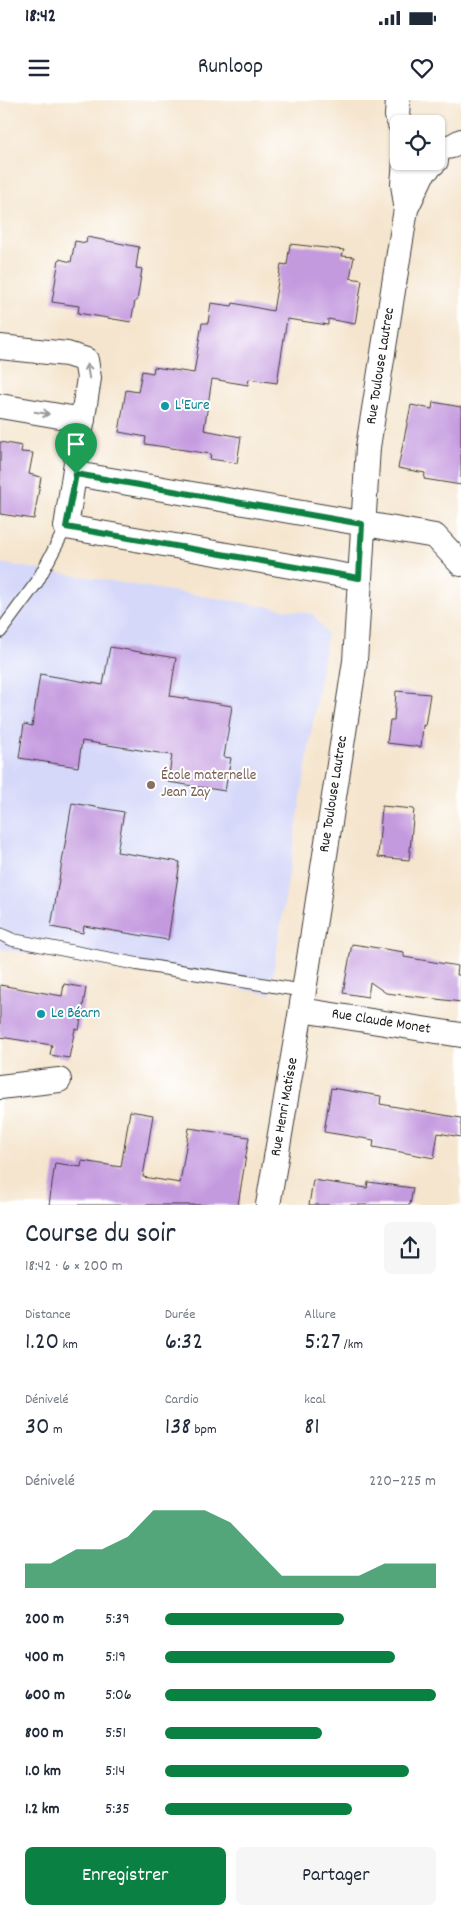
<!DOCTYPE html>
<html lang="fr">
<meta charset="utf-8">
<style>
body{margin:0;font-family:Dekko,sans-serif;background:#f6f6f7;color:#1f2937;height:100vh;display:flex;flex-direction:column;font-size:19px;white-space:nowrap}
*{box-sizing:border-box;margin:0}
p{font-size:16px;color:#747a83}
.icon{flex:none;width:28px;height:28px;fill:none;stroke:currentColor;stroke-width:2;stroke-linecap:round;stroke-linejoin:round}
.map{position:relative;height:1105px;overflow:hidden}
.details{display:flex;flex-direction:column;background:#fff;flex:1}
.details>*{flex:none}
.buttons{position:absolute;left:390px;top:15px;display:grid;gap:10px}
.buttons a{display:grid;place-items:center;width:55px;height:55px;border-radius:8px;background:#fff;box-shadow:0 1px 4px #0004;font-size:25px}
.pin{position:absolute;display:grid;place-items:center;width:42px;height:42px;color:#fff;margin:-51px -21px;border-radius:50% 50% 50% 0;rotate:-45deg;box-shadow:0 0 5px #0007}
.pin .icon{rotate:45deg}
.round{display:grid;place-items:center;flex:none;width:52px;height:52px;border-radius:8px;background:#f6f6f7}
.headline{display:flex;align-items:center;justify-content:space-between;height:85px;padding:0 25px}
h1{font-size:28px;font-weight:600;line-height:38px}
.metrics{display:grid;grid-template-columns:repeat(3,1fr);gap:8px;height:85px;padding:5px 25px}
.metrics div{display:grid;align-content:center}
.metrics b{font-size:25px;font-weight:600}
.metrics small{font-size:14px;font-weight:400}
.metrics p{font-size:14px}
.chart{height:140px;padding:10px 25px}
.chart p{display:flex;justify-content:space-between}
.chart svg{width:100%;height:90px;margin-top:5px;fill:#0b8043;opacity:.7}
.button{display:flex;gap:10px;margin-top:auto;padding:10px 25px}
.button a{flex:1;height:58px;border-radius:8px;background:#0b8043;color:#fff;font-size:20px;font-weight:600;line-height:58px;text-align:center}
.button a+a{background:#f6f6f7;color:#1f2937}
ul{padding:0 25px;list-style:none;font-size:16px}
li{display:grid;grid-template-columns:80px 60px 1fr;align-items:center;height:38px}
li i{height:12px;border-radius:6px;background:#0b8043}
.status{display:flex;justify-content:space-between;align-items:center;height:35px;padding:0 25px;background:#fff;direction:ltr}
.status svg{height:14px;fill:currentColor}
header{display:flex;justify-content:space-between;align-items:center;height:65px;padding:0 25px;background:#fff;font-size:22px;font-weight:600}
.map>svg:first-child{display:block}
.built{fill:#d5d8f9}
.building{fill:#c49adf}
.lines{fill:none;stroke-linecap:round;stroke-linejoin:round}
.service-casing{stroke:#3d3a37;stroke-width:14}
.minor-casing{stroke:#3d3a37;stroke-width:26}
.service{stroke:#fff;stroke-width:12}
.minor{stroke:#fff;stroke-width:24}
.oneway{stroke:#999}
.route-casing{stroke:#fff;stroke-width:10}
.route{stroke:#0b8043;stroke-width:6}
.culture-dot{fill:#0f9aa8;stroke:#fff;stroke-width:2}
.education-dot{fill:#8d6e63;stroke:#fff;stroke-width:2}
.labels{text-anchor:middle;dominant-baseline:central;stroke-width:4;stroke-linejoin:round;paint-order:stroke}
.street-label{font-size:15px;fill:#1c1c1c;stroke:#fff}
.culture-label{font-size:15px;fill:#0d838f;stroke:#fff;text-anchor:start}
.education-label{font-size:15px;fill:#785e54;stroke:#fff;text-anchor:start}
</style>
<div class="status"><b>18:42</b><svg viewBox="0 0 49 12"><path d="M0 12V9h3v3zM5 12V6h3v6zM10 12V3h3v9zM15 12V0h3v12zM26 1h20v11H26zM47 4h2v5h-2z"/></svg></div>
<header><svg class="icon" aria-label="menu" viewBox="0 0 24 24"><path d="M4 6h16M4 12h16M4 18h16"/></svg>Runloop<svg class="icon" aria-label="heart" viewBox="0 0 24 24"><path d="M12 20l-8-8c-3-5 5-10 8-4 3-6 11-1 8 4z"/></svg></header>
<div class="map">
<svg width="461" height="1105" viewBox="0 0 461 1105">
<rect width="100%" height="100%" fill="#fff"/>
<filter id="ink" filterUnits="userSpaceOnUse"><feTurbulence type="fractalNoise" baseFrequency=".02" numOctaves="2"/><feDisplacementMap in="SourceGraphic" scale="10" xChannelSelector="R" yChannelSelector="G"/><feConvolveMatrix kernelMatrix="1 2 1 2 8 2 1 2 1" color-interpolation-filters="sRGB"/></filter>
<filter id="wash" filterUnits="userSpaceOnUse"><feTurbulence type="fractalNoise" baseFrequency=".0096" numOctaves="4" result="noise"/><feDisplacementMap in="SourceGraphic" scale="20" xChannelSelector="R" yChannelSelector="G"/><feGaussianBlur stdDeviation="1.12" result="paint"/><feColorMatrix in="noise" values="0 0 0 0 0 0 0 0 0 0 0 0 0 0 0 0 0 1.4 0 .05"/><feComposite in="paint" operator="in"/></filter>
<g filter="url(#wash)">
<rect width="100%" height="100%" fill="#f5e5ce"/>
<path class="built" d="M 0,463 L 313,514 L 327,534 L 270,894 L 0,849 Z"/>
<g id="blocks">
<path class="building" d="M 87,137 L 139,147 L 136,168 L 142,169 L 137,201 L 135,201 L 131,222 L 78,213 L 79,206 L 52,202 L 59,159 L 71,162 L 75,141 L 86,143 Z
M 290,144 L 344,150 L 342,156 L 354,157 L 350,178 L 362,180 L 355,224 L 328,219 L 328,225 L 287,219 L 277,283 L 249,279 L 248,285 L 212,279 L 204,330 L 241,337 L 237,363 L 210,359 L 211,354 L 145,344 L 146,337 L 119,332 L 126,290 L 138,292 L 142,271 L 153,273 L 154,267 L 194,273 L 202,223 L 208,223 L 211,203 L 232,206 L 233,203 L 273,211 L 281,164 L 287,165 Z
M 433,302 L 461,307 L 461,385 L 424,379 L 425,373 L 398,368 L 411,305 L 432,309 Z
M 0,342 L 22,346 L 21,352 L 33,353 L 29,374 L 41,377 L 34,419 L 0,414 Z
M 110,547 L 176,558 L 170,596 L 232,606 L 224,657 L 231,658 L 225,691 L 168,682 L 172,655 L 82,641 L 78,667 L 19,658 L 24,624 L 32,626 L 40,574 L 103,585 Z
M 396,591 L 430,594 L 425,626 L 423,625 L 421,647 L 387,643 L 390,620 L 394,620 Z
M 72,703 L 124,712 L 117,752 L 180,762 L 168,840 L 84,826 L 83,833 L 51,827 Z
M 382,706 L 414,709 L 409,760 L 378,757 Z
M 352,844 L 404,852 L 404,857 L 458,866 L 457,875 L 461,875 L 461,902 L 386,893 L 370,882 L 368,897 L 343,893 Z
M 64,884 L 86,888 L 79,930 L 75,929 L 69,958 L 50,955 L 52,945 L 0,937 L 0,885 L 62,896 Z
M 331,988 L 381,996 L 380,1004 L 461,1018 L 461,1037 L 438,1033 L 434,1058 L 373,1047 L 374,1040 L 324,1032 Z
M 130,1011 L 153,1015 L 143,1077 L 180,1083 L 189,1028 L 249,1037 L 238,1105 L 49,1105 L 55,1063 L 81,1067 L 82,1061 L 121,1067 Z
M 313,1080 L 367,1088 L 368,1082 L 413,1088 L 410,1105 L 309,1105 Z"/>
</g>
</g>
<g filter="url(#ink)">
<use href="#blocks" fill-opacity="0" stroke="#3d3a37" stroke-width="1"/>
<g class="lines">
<g class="service-casing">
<path id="service" d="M 0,532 L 37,482 L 66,427
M 0,834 L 13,840 L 137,864 L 304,891"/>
</g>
<g class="minor-casing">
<path id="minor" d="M 398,0 L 397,16 L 400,24
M 436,49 L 452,46 L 461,41
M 405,61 L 403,84 L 406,105
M 0,247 L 67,254 L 86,260 L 89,278 L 66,427 L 359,478
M 0,306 L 83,320
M 76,374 L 435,436 L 461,464
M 301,910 L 461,935
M 0,987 L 59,980
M 268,1105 L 301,910 L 355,561 L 368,347 L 406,109 L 423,73 L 436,61"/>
</g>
<use href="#service" class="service"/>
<use href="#minor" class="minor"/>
</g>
<defs><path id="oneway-shaft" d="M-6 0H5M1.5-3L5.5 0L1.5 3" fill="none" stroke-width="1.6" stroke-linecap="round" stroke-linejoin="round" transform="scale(1.25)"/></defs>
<g class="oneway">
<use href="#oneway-shaft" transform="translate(88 271) rotate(-99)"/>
<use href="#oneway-shaft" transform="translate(42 313) rotate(9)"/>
</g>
</g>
<g class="lines" filter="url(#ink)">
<g class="route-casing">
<path id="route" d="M 76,374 L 362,424 L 359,478 L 66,427 Z"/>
</g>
<use href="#route" class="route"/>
</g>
<g class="culture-dot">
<circle cx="165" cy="306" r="5"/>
<circle cx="41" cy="914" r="5"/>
</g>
<circle class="education-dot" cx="151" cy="685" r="5"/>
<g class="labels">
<g class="street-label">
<text transform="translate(381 266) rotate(-81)">Rue Toulouse Lautrec</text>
<text transform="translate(334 694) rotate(-81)">Rue Toulouse Lautrec</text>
<text transform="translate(381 922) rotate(9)">Rue Claude Monet</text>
<text transform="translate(285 1007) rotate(-80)">Rue Henri Matisse</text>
</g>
<g class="culture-label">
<text x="175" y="306">L'Eure</text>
<text x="51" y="914">Le Béarn</text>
</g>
<g class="education-label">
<text x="161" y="676">École maternelle<tspan x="161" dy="17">Jean Zay</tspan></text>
</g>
</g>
</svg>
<div class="buttons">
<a><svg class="icon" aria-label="locate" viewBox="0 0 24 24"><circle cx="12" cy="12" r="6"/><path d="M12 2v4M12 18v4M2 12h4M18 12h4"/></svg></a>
</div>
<div class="pin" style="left:76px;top:374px;background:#1e9e55"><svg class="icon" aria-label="arrive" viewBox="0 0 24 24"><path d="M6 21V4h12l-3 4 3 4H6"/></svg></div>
</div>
<section class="details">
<div class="headline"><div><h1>Course du soir</h1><p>18:42 · 6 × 200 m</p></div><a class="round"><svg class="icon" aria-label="share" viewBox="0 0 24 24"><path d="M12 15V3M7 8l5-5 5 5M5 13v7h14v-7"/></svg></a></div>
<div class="metrics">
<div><p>Distance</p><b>1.20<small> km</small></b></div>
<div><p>Durée</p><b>6:32</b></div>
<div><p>Allure</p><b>5:27<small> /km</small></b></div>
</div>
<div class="metrics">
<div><p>Dénivelé</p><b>30<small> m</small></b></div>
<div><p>Cardio</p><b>138<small> bpm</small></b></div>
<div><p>kcal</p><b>81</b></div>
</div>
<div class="chart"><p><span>Dénivelé</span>220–225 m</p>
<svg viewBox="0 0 160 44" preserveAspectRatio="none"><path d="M0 44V32L10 32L20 25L30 25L40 19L50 6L60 6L70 6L80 12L90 25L100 38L110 38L120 38L130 38L140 32L150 32L160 32V44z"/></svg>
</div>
<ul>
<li><b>200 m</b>5:39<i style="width:66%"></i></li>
<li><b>400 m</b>5:19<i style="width:85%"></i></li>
<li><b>600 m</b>5:06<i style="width:100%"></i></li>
<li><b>800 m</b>5:51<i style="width:58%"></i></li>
<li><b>1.0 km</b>5:14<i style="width:90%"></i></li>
<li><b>1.2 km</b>5:35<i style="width:69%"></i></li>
</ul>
<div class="button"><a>Enregistrer</a><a>Partager</a></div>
</section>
